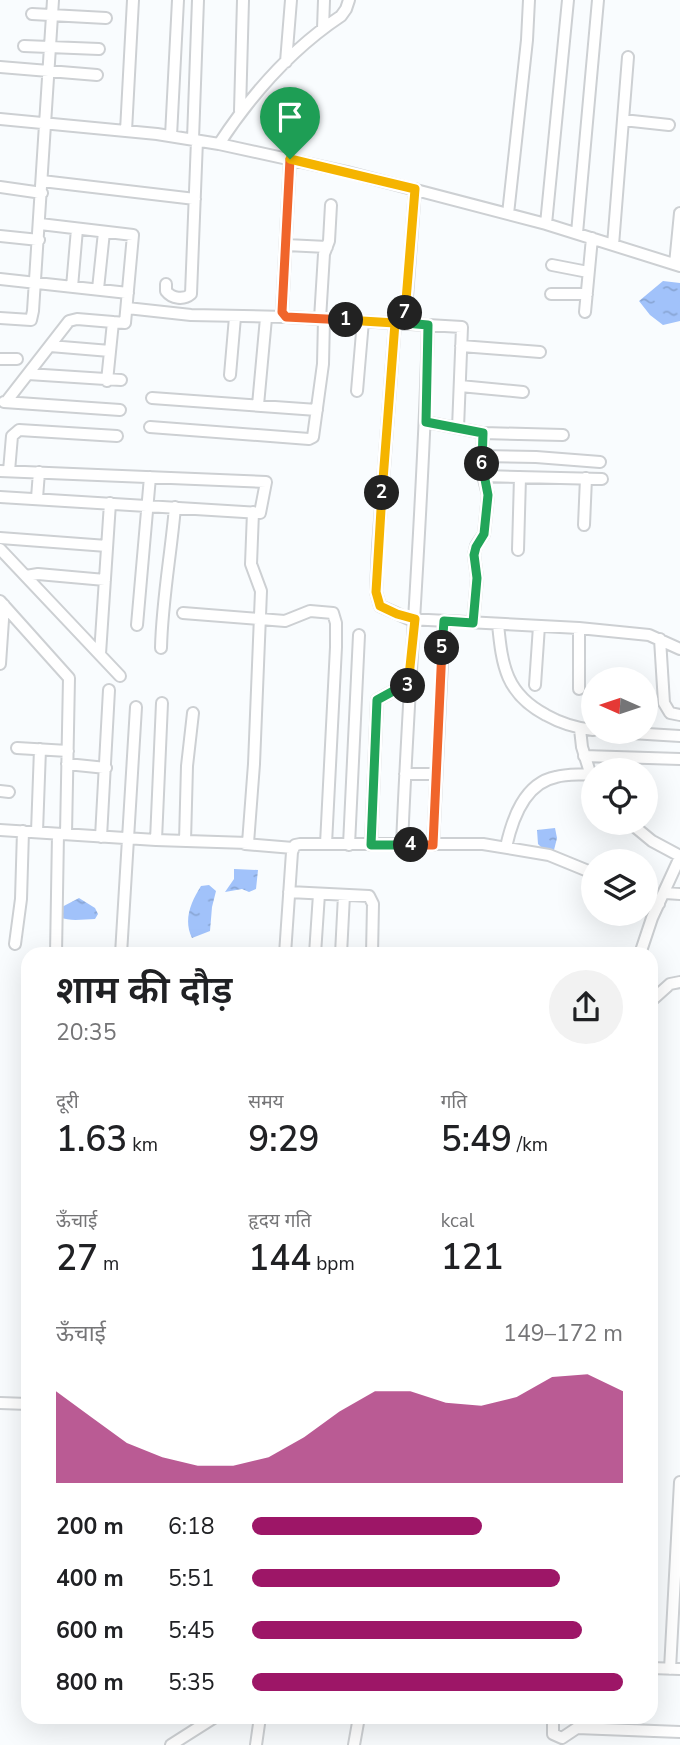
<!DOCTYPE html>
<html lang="hi">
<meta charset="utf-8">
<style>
body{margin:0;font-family:"Nunito Sans","Noto Sans Devanagari",sans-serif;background:#f2f2f2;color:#202124;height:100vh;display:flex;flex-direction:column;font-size:26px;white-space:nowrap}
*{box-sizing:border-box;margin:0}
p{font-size:23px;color:#757577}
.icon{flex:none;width:38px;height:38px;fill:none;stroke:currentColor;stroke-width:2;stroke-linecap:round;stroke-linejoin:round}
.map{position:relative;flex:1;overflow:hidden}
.panel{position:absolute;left:21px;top:947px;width:637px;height:777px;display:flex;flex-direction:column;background:#fff;border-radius:21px;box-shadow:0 7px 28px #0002}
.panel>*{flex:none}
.needle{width:46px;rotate:273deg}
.controls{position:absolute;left:581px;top:667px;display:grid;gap:14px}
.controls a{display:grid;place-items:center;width:77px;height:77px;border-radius:50%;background:#fff;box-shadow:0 7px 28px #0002;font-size:35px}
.pin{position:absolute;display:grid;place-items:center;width:60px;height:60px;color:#fff;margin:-72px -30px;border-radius:50% 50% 50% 0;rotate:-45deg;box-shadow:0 0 7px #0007}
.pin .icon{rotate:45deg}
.km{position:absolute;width:35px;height:35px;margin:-18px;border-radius:50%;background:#222;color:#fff;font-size:19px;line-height:35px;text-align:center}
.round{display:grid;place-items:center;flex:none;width:74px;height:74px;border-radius:37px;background:#f2f2f2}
.overview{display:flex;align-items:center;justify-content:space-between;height:119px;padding:0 35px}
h1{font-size:38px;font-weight:600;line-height:52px}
.metrics{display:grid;grid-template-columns:repeat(3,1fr);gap:10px;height:119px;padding:7px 35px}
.metrics div{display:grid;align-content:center}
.metrics b{font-size:35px;font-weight:600}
.metrics small{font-size:19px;font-weight:400}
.metrics p{font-size:19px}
.chart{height:196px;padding:14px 35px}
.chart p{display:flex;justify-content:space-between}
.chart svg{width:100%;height:126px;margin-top:7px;fill:#9d1667;opacity:.7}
ul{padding:0 35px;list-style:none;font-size:23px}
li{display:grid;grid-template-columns:112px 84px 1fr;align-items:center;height:52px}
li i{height:18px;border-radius:9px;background:#9d1667}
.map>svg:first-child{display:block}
.water{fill:url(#water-ripples)}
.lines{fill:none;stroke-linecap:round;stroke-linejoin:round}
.minor-casing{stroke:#cdd0d3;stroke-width:14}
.minor{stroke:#fff;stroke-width:10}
.split-1-casing{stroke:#fff;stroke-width:14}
.split-2-casing{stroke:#fff;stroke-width:14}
.split-3-casing{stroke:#fff;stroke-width:14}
.split-4-casing{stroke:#fff;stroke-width:14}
.split-5-casing{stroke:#fff;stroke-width:14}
.split-6-casing{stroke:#fff;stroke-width:14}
.split-7-casing{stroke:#fff;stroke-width:14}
.split-8-casing{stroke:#fff;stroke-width:14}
.split-1{stroke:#f0652b;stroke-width:9}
.split-2{stroke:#f5b400;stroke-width:9}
.split-3{stroke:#f5b400;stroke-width:9}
.split-4{stroke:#22a559;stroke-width:9}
.split-5{stroke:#f0652b;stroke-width:9}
.split-6{stroke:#22a559;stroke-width:9}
.split-7{stroke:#22a559;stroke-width:9}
.split-8{stroke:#f5b400;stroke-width:9}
</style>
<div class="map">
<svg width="680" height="1745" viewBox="0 0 680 1745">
<defs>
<pattern id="water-ripples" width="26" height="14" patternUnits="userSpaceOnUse" patternTransform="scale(1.75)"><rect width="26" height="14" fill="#a1c2fa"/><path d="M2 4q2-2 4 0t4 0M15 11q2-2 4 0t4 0" fill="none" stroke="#89a6d5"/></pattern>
</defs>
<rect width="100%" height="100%" fill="#f9fcfe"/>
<path class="water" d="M 663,281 L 680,283 L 680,321 L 663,325 L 650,315 L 639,301 Z
M 555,828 L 557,838 L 554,850 L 546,852 L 538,844 L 537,830 Z
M 234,869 L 258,870 L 256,889 L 249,892 L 242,889 L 225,892 L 234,879 Z
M 209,885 L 216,891 L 212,907 L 210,931 L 192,938 C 183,920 191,902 201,886 Z
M 79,898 L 95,908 L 98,914 L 95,919 C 84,919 70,922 60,917 L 60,908 Z"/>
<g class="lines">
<g class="minor-casing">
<path id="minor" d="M 32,14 L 106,18
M 323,29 L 324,0
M 24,46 L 99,49
M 286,62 L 291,0
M 0,67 L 97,75
M 240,111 L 243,0
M 0,119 L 157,134 L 219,144 L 347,172 L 546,224 L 680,266
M 623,120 L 669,125
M 126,131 L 133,0
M 171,136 L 178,0
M 193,139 L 198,0
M 219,144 C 251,95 293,48 341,16 L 346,9 L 349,0
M 42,181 L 195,199
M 0,187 L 42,193
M 508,214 L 527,40 L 529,0
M 546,224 L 568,0
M 577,233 L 598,0
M 0,236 L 39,240
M 286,245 L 327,247
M 613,245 L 628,57
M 675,264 L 680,213
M 552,265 L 588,272
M 0,279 L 128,293
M 166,284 L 166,291 C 172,299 184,300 191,294 L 197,140
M 72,287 L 77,229
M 98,289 L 104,232
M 551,294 L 587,294
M 127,308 L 191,315 L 286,317
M 585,312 L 592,238
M 0,318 L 31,320 L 33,311 L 53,0
M 320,319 L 324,254 L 329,241 L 331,205
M 324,319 L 462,327 L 458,428
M 395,323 L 378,547 L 376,592 L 380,606 L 409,619 L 579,628 L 649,635 L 680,649
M 405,323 L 415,189
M 50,346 L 110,351
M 461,346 L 540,352
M 0,359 L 17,359
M 28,374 L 121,380
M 230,375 L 235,317
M 107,381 L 113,322
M 460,386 L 523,392
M 357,391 L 363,321
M 152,398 L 317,410
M 4,402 L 120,410
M 6,402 L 69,321 L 77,319 L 125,323 L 133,235 L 40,224
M 258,405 L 266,318
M 426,422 L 483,433 L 563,435
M 150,427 L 309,439 L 313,437 L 323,364 L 324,319 L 286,317 L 282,312 L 290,159
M 482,456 L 536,457 L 600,462
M 0,471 L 266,482 L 260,513 L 0,497
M 9,471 L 12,436 L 19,430 L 117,436
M 483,476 L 602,479
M 37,498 L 39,472
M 584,525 L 586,478
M 0,538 L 107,546
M 0,549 L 120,676
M 518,550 L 520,477
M 26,576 L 38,574 L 105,580
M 0,601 L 69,678 L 66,834
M 183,613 L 285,621 L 310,611 L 333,613 L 336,623 L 336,647 L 326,844
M 473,623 L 477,578 L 474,555 L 476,546 L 484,534 L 488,495 L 482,471 L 483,433
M 498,624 C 502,666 506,694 546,715 C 562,724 576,728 593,730
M 137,625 L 150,477
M 579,628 L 579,689
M 660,639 L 664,703 L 670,713 L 680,715
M 161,648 C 162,601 171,554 175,507
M 100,654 L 110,503
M 0,664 L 4,605
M 535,685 L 539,626
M 580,729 L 582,747 L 593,782
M 615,732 L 680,736
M 17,748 L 68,751
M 584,756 L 680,759
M 67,764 L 106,768
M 405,774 L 436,774
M 0,791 L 9,792
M 629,822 L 652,841 L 680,856
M 0,830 L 156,840 L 248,843 L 254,764 L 261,591 L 251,564 L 253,512
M 37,832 L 40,749
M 101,837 L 109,690
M 156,840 L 162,703
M 185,841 L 187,766 L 193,713
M 245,844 L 293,848
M 349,845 L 359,635
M 371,845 L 377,700 L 397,689 L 409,686
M 402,845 C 409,671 424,498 428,325
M 433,845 L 444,621
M 506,847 C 512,820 524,783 556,777 C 566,774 578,775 590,774
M 289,892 L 369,896 L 373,904 L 372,954
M 665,893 L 680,894
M 646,897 L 659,904
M 15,944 L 21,899 L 23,831
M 56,954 L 58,834
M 121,954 L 136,707
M 285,954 L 292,852 L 295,845 L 300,844 L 483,844 L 549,855 L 593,873
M 315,954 L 319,894
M 341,954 L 344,895
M 640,954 L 652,918 L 680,857
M 651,1001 L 670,984 L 680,982
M 0,1403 L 28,1404
M 651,1668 L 680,1669
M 670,1669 L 680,1482
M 553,1717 L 553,1734 L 562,1738 L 577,1728 L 680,1732
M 171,1745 L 215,1717
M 256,1745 L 260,1717
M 354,1745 L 359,1717"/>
</g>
<use href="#minor" class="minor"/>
</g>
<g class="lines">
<g class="split-1-casing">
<path id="split-1" d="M 290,159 L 282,312 L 286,317 L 346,320"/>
</g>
<g class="split-2-casing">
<path id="split-2" d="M 346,320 L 395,323 L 382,493"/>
</g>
<g class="split-3-casing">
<path id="split-3" d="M 382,493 L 376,592 L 380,606 L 397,614 L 415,619 L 408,686"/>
</g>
<g class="split-4-casing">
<path id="split-4" d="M 408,686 L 397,689 L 377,700 L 371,845 L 411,845"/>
</g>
<g class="split-5-casing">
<path id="split-5" d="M 411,845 L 433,845 L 442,648"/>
</g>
<g class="split-6-casing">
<path id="split-6" d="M 442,648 L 444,621 L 473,623 L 477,578 L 474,555 L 476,547 L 484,534 L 488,495 L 482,464"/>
</g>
<g class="split-7-casing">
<path id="split-7" d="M 405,313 L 405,323 L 428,325 L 426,422 L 483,433 L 482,464"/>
</g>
<g class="split-8-casing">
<path id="split-8" d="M 290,159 L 415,189 L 405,313"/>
</g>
<use href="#split-1" class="split-1"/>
<use href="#split-2" class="split-2"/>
<use href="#split-3" class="split-3"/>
<use href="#split-4" class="split-4"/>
<use href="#split-5" class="split-5"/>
<use href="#split-6" class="split-6"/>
<use href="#split-7" class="split-7"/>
<use href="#split-8" class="split-8"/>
</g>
</svg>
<div class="controls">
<a><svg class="needle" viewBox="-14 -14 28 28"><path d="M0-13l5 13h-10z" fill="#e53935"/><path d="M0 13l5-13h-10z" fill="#757577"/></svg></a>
<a><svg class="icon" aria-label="locate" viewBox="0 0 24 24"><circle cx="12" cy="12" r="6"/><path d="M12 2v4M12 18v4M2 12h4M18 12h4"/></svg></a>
<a><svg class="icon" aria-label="layers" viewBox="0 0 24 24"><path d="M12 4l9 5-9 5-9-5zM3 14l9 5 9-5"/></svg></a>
</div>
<div class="pin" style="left:290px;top:159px;background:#1e9e55"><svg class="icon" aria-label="arrive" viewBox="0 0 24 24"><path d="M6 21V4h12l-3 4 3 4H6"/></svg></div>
<b class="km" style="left:346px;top:320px">1</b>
<b class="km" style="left:382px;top:493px">2</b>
<b class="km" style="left:408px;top:686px">3</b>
<b class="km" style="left:411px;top:845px">4</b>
<b class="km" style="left:442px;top:648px">5</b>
<b class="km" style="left:482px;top:464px">6</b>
<b class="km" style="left:405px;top:313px">7</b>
<section class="panel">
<div class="overview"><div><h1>शाम की दौड़</h1><p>20:35</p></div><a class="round"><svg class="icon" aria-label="share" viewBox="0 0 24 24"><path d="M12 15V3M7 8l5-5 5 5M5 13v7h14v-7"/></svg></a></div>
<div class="metrics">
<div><p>दूरी</p><b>1.63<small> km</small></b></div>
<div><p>समय</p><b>9:29</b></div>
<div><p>गति</p><b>5:49<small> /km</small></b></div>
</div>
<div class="metrics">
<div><p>ऊँचाई</p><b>27<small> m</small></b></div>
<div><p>हृदय गति</p><b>144<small> bpm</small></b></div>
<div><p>kcal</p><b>121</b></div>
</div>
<div class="chart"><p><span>ऊँचाई</span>149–172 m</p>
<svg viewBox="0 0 160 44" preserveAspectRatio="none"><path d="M0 44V12L10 21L20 30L30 35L40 38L50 38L60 35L70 28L80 19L90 12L100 12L110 16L120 17L130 14L140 7L150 6L160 12V44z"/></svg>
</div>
<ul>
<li><b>200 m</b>6:18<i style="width:62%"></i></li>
<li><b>400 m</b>5:51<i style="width:83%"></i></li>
<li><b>600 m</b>5:45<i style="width:89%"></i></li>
<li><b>800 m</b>5:35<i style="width:100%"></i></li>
</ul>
</section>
</div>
